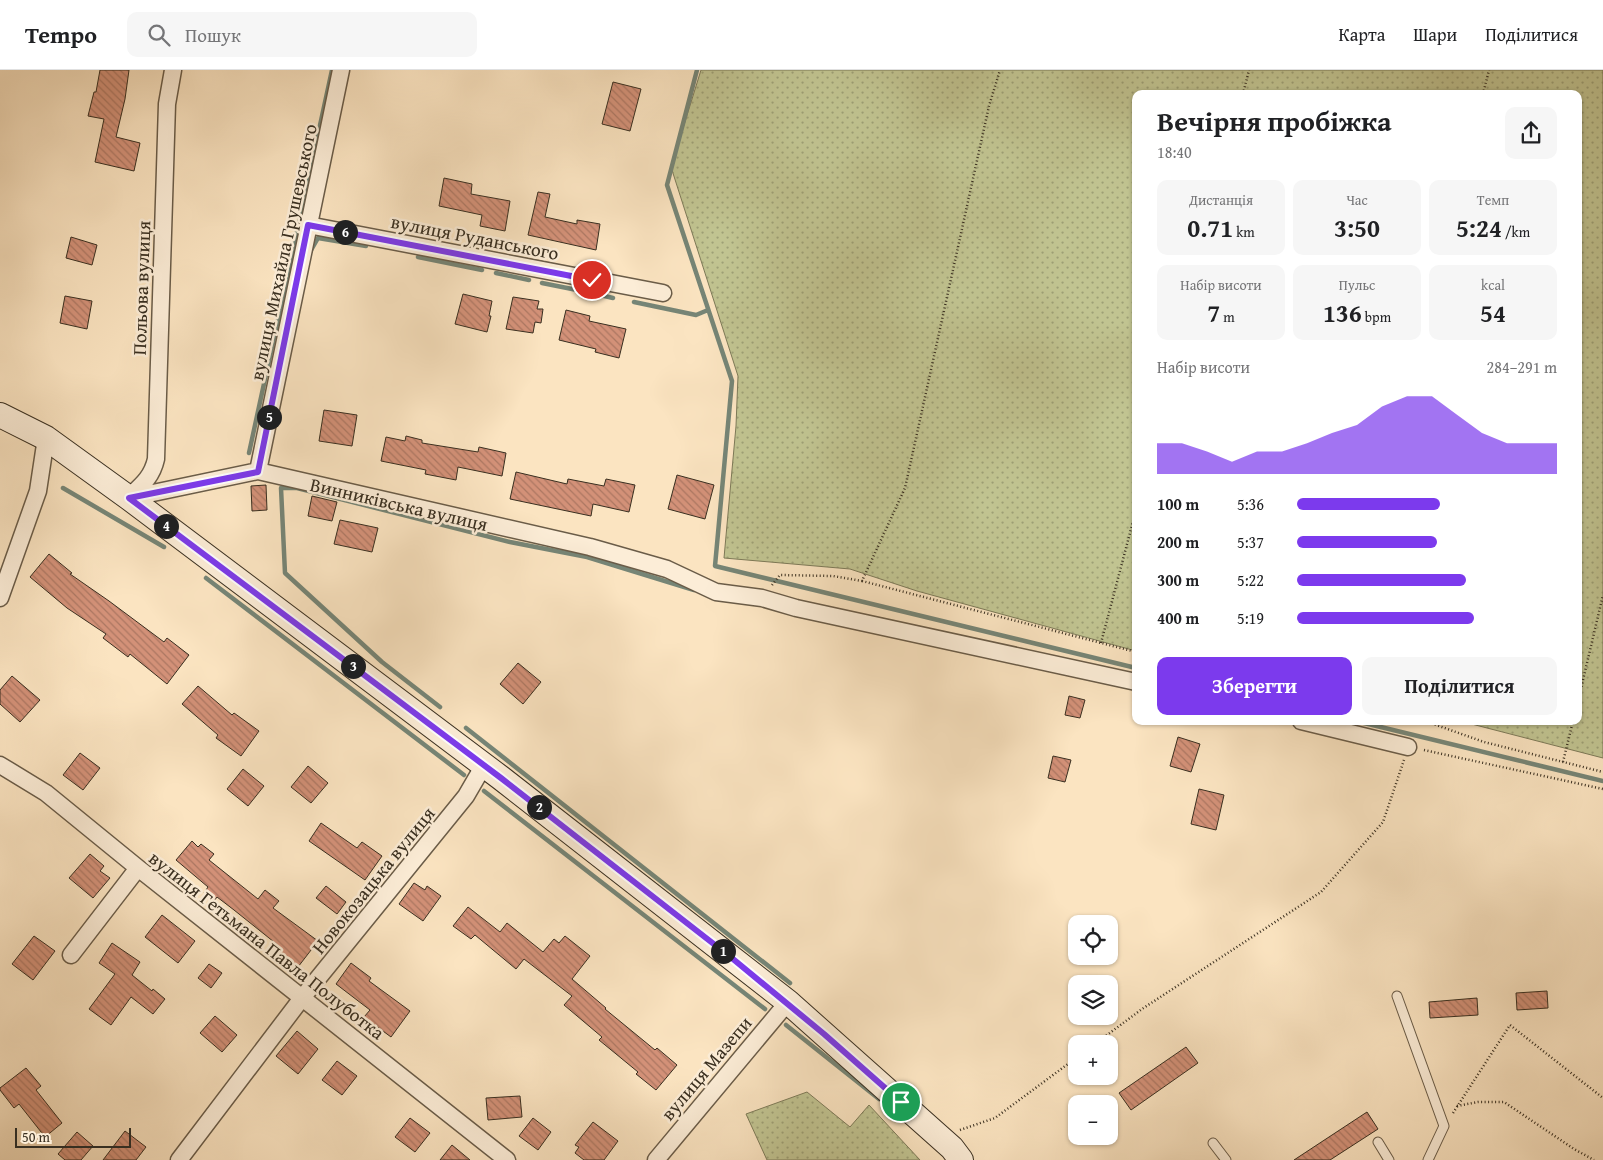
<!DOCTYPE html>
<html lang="uk">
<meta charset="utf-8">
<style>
body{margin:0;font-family:"Gentium Book Plus",serif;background:#f6f6f6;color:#202124;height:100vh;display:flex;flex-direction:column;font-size:19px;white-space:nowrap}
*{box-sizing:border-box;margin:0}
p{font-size:16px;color:#757577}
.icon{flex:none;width:28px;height:28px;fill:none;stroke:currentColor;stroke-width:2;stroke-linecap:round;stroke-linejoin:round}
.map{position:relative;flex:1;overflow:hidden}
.sheet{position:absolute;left:1132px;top:20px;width:450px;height:635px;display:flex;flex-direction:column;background:#fff;border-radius:10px;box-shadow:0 1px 4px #0004}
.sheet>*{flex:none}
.buttons{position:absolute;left:1068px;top:845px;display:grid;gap:10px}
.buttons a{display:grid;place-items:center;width:50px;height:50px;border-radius:10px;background:#fff;box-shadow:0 1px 4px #0004;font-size:25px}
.scale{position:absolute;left:15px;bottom:12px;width:116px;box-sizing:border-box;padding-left:5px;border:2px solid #392f20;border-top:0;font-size:14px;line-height:18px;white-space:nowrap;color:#392f20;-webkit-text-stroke:4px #fcedd7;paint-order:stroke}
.pin{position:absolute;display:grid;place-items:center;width:42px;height:42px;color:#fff;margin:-21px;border:2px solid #fff;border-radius:50%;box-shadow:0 1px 5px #0007}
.km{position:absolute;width:25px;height:25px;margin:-12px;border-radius:50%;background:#222;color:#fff;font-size:14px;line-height:25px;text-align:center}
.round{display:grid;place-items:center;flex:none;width:52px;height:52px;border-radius:10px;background:#f6f6f6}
.headline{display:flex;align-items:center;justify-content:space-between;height:85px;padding:0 25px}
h1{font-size:28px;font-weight:700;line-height:38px}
.metrics{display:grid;grid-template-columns:repeat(3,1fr);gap:8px;height:85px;padding:5px 25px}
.metrics div{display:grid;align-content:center;border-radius:10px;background:#f6f6f6;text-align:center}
.metrics b{font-size:25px;font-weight:700}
.metrics small{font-size:14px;font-weight:400}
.metrics p{font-size:14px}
.chart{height:140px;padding:10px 25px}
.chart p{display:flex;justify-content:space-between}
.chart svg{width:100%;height:90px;margin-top:5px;fill:#7c3aed;opacity:.7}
.primary-button{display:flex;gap:10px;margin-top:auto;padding:10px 25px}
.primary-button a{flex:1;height:58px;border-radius:10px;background:#7c3aed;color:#fff;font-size:20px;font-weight:700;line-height:58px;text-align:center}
.primary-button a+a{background:#f6f6f6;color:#202124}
ul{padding:0 25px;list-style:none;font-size:16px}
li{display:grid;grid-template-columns:80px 60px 1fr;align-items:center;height:38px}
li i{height:12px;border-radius:6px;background:#7c3aed}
header{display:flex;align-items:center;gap:30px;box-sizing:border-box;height:70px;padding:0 25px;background:#fff;border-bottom:1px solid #e0e0e0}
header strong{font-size:24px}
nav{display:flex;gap:28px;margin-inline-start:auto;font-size:18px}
.search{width:350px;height:45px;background:#f6f6f6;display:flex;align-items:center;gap:12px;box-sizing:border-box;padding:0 18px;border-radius:10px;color:#757577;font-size:19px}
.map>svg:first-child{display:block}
.grass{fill:url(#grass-dots);stroke:#7d7a58}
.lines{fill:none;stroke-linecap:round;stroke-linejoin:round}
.stream{stroke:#768576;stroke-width:4.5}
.building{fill:url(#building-back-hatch);stroke:#392f20}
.service-casing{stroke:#6a5c48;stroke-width:11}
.minor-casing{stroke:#6a5c48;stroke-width:19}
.secondary-casing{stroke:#392f20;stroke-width:26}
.path{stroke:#392f20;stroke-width:2.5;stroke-dasharray:1 2.5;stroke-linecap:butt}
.service{stroke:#fcedd7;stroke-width:9}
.minor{stroke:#fcedd7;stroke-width:16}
.secondary{stroke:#fcedd7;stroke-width:24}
.route-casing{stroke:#fff;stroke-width:10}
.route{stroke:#7c3aed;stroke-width:6}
.labels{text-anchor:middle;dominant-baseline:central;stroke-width:5;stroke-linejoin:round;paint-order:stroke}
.street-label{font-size:19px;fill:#392f20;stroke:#fcedd7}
</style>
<header>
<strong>Tempo</strong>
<div class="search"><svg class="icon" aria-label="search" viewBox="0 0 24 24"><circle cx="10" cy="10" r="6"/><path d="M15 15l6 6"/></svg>Пошук</div>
<nav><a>Карта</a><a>Шари</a><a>Поділитися</a></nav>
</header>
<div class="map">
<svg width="1603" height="1090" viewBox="0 0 1603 1090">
<defs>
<pattern id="grass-dots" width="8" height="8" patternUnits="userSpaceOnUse" patternTransform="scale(1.25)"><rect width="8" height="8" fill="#c1c491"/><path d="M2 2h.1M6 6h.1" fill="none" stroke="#9ea076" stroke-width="1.8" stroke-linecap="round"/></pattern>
<pattern id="building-back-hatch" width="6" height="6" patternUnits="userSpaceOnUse" patternTransform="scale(1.25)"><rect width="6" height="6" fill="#d39178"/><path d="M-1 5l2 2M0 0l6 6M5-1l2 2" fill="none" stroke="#ac7762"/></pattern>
</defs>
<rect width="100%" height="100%" fill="#fbe4c1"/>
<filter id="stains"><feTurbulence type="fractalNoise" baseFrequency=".004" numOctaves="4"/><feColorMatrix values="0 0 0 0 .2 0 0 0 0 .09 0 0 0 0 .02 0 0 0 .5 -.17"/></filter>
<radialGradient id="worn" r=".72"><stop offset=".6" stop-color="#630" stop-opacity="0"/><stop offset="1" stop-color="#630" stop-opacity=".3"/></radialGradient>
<path class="grass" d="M 701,0 L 1603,0 L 1603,688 L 1460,651 L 1579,651 L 1579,24 L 1136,24 L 1136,581 L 917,521 L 850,499 L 724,488 L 736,356 L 738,306 L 671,97 Z
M 807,1022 L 850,1057 L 869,1035 L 920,1090 L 767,1090 L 746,1044 Z"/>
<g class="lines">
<path class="stream" d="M 697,0 L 667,115 L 732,311 L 715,496 L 1136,598
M 310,182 L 318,168 L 366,176
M 418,187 L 482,200
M 496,203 L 529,210
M 542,213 L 577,220
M 596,224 L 613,228
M 634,232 L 696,245 L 708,240
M 249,383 L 332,0
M 63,418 L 164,477
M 206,508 L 464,705
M 440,637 L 382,592 L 285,503 L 281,418 L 297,418 L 510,472 L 587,487 L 694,520
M 1356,651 L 1603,711
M 466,658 L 790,913
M 484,721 L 765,939
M 786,955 L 879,1029"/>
</g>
<path class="building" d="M 100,0 L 129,0 L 125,29 L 116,67 L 140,73 L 134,101 L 95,92 L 104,49 L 88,46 L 94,22 L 96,22 Z
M 613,12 L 641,19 L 630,61 L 602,54 Z
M 444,108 L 472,114 L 471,124 L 510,131 L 505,161 L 480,156 L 482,145 L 439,136 Z
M 538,122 L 550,124 L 545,147 L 577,154 L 577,150 L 600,154 L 596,180 L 528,165 Z
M 71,167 L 97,175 L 92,195 L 66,188 Z
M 463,224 L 492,231 L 489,246 L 491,246 L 487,262 L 455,254 Z
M 65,226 L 92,231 L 87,259 L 60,253 Z
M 513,227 L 539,231 L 537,239 L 543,239 L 541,253 L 535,252 L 533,263 L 506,259 Z
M 566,240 L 590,246 L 589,251 L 626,259 L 619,288 L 595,282 L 596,279 L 559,270 Z
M 324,340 L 357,345 L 352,376 L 319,371 Z
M 406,366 L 422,370 L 422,373 L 478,382 L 479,377 L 506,383 L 502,406 L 458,397 L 456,410 L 425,404 L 426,400 L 381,391 L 386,367 L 405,371 Z
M 516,402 L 567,414 L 568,409 L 604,416 L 606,409 L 635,415 L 629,442 L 593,434 L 591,446 L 510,429 Z
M 677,405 L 714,415 L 705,449 L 668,439 Z
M 266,415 L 267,440 L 252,441 L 251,416 Z
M 312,426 L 337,432 L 332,451 L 308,446 Z
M 340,450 L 378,458 L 372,482 L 334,474 Z
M 49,484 L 72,503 L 70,504 L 109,531 L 164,572 L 167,568 L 189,585 L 167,614 L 130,584 L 128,587 L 103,568 L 106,564 L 67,538 L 30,507 Z
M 518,593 L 541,612 L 523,634 L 500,614 Z
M 12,606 L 40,630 L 20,652 L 0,634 L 0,620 Z
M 198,616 L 232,645 L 234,643 L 259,661 L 241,686 L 216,668 L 218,665 L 182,634 Z
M 1069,626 L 1085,630 L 1080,648 L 1065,645 Z
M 1178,667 L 1200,674 L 1191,702 L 1170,696 Z
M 80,683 L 100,698 L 83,720 L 63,705 Z
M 1053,686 L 1071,690 L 1065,712 L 1048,708 Z
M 308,696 L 328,713 L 311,733 L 291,717 Z
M 243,699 L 264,716 L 248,736 L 227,719 Z
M 1199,719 L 1224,725 L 1216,760 L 1191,754 Z
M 321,753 L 357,778 L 362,772 L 382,786 L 365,810 L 309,771 Z
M 192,771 L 198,777 L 201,774 L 214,784 L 209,790 L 258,829 L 265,820 L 279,831 L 273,838 L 318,871 L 298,897 L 276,880 L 279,876 L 234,840 L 217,827 L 214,831 L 204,823 L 208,817 L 176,790 Z
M 90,784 L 104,796 L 100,801 L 110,808 L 93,828 L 69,808 Z
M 414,813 L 425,820 L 427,816 L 441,826 L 423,851 L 399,834 Z
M 326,816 L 346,832 L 337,844 L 316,828 Z
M 468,837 L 500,862 L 507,853 L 543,882 L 554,869 L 559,873 L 565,866 L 590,886 L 572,909 L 606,938 L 605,939 L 655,980 L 657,978 L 677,995 L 656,1020 L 636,1004 L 638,1002 L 599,970 L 602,967 L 564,935 L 572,926 L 524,889 L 516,899 L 475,865 L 471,869 L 453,856 Z
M 162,845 L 195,871 L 178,893 L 145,867 Z
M 34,866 L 55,881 L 33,910 L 12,894 Z
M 112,873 L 140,892 L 132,905 L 152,921 L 153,919 L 165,929 L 153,944 L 131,927 L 111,955 L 89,939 L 115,904 L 99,893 Z
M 351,893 L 371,908 L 369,911 L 410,941 L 391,967 L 364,947 L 370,940 L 336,914 Z
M 209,894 L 222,903 L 211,918 L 198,908 Z
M 1547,921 L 1548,938 L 1517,940 L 1516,923 Z
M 1477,928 L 1478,945 L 1430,948 L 1429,932 Z
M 215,946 L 237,965 L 222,982 L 200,963 Z
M 297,961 L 318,979 L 298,1004 L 276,986 Z
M 1186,977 L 1198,993 L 1131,1040 L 1119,1023 Z
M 337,991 L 357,1006 L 342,1025 L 322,1010 Z
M 26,998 L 41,1016 L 36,1020 L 62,1053 L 45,1067 L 19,1034 L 14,1038 L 0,1020 L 0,1018 Z
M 520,1026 L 522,1047 L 488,1050 L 486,1028 Z
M 1367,1042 L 1378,1059 L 1330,1090 L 1294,1090 Z
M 410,1048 L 430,1063 L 415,1082 L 395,1067 Z
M 533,1048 L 551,1062 L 538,1080 L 519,1066 Z
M 593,1052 L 618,1071 L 604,1090 L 584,1090 L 575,1083 L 579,1077 L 575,1075 Z
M 125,1061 L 146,1077 L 136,1090 L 103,1090 Z
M 77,1062 L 93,1076 L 81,1090 L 65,1090 L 58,1084 Z
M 452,1075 L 470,1090 L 440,1090 Z"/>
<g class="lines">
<g class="service-casing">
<path id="service" d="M 1397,926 L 1444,1056 L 1428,1090
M 1378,1072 L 1389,1090
M 1213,1073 L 1226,1090"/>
</g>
<g class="minor-casing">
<path id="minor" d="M 308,155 L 663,223
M 258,401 L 341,0
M 129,427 C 142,415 152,407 156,389 L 167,34 L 173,0
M 129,428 L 258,401 L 590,477 L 667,499 L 716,522 L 762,528 L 796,538 L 1136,612
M 0,528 L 38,421 L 46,368
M 1301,651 L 1408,677
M 0,695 L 46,723 L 138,798 L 507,1090
M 71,885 L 138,798
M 179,1090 L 302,928 L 466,726 L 484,695
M 656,1090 L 788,932"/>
</g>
<g class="secondary-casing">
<path id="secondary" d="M 0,345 L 46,368 L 129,428 L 501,708 L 788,932 L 952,1078 L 961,1090"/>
</g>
<path class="path" d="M 1243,24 L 1249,0
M 1483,24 L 1489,0
M 862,511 L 1136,582
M 772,515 L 780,505 L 833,506 L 862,511 L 905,418 L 989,36 L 1000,0
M 1101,573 L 1136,440
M 1579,627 L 1603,525
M 1425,651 L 1484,672 L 1603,702
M 1424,680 L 1603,719
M 1563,692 L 1573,651
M 1095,974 L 1142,939 L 1321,822 L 1383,752 L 1404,690
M 1457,1036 L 1478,1032 L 1504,1032 L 1574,1079 L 1594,1090
M 1453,1043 L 1510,955 L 1603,1028
M 960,1060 L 995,1048 L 1076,988"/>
<use href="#service" class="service"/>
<use href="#minor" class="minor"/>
<use href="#secondary" class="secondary"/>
</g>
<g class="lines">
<g class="route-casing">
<path id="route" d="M 592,210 L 308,155 L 258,402 L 129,428 L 501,708 L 733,889 L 824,964 L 901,1032"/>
</g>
<use href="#route" class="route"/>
</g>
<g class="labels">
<g class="street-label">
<text transform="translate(475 167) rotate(11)">вулиця Руданського</text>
<text transform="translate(283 182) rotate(-78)">вулиця Михайла Грушевського</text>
<text transform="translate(141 218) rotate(-88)">Польова вулиця</text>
<text transform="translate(399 434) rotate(13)">Винниківська вулиця</text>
<text transform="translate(373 810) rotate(-51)">Новокозацька вулиця</text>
<text transform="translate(267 875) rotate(38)">вулиця Гетьмана Павла Полуботка</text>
<text transform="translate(706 998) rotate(-50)">вулиця Мазепи</text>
</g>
</g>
<rect width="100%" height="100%" filter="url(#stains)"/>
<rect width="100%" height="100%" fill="url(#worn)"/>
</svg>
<div class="buttons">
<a><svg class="icon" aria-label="locate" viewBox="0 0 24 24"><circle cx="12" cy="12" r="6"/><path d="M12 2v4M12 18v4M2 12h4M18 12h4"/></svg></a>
<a><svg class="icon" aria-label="layers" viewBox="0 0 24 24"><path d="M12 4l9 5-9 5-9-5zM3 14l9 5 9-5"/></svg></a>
<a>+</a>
<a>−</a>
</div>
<div class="scale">50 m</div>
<div class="pin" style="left:901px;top:1032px;background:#1e9e55"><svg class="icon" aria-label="arrive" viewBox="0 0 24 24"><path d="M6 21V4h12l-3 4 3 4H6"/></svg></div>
<div class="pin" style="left:592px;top:210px;background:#d93025"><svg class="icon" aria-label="check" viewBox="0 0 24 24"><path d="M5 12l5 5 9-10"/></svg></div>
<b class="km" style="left:723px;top:881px">1</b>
<b class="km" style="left:539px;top:737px">2</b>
<b class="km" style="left:353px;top:596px">3</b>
<b class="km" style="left:166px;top:456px">4</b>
<b class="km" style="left:269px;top:347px">5</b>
<b class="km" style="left:345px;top:162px">6</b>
<section class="sheet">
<div class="headline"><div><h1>Вечірня пробіжка</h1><p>18:40</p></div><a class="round"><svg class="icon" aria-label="share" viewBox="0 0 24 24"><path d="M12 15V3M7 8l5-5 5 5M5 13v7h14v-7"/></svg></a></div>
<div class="metrics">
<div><p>Дистанція</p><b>0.71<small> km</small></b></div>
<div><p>Час</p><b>3:50</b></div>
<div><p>Темп</p><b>5:24<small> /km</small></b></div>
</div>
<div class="metrics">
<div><p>Набір висоти</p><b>7<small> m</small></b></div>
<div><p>Пульс</p><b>136<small> bpm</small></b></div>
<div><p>kcal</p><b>54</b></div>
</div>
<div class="chart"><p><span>Набір висоти</span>284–291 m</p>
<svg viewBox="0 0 160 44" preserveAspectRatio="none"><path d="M0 44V29L10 29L20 33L30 38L40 33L50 33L60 29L70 24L80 20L90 11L100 6L110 6L120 15L130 24L140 29L150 29L160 29V44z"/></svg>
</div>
<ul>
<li><b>100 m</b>5:36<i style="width:55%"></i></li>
<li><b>200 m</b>5:37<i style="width:54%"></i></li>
<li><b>300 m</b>5:22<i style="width:65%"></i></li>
<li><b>400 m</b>5:19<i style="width:68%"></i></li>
</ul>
<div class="primary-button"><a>Зберегти</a><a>Поділитися</a></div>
</section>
</div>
